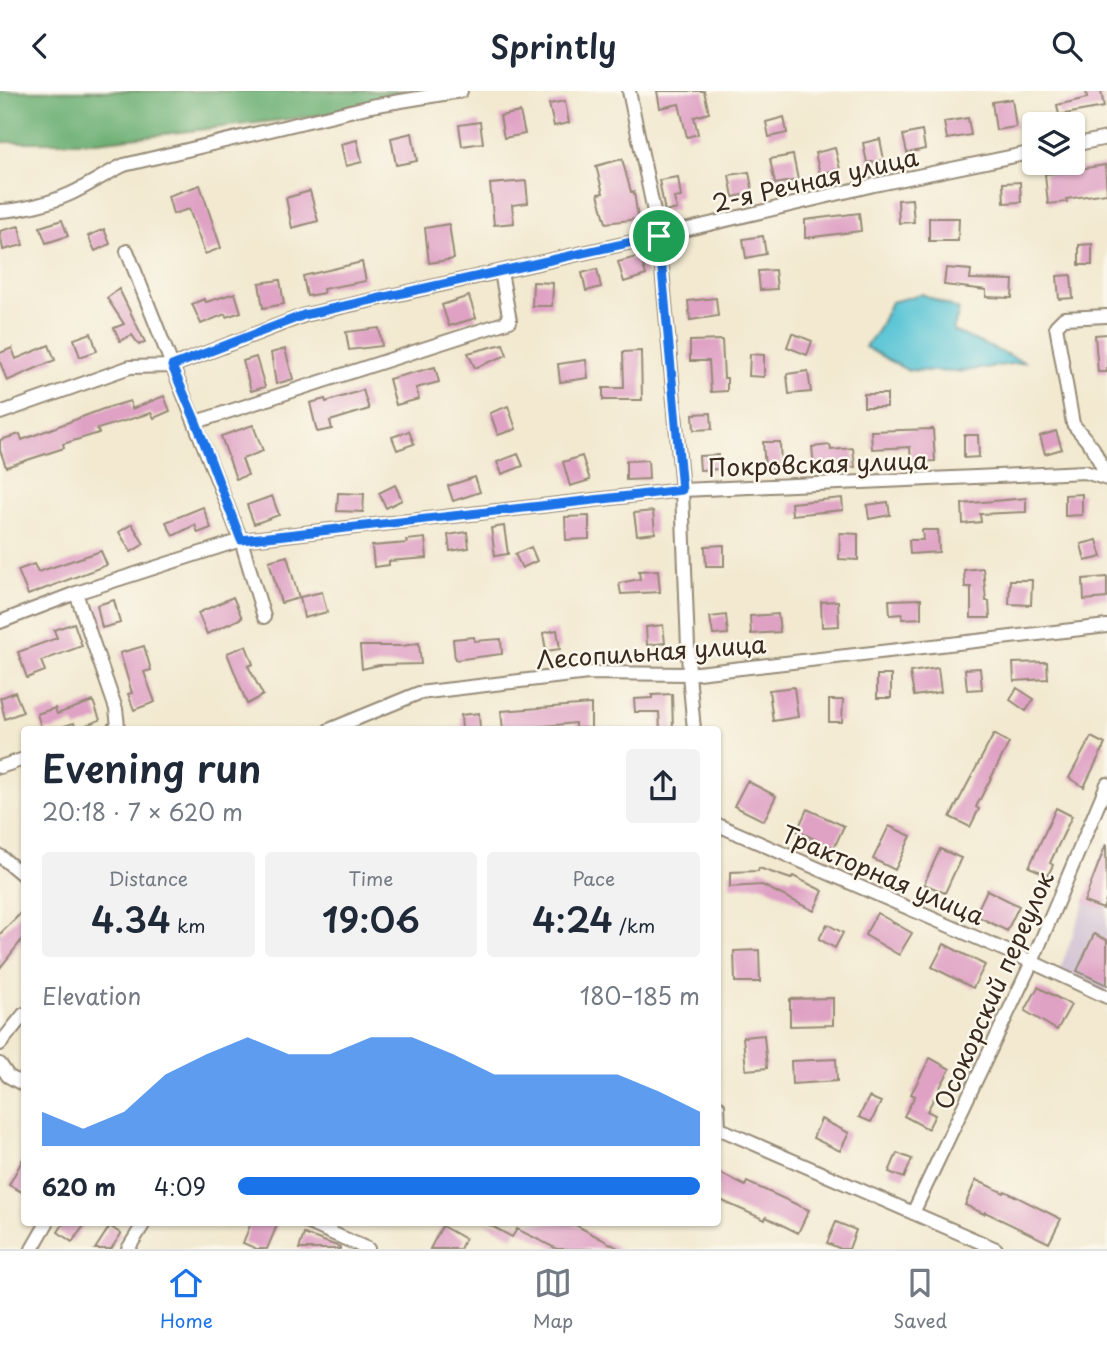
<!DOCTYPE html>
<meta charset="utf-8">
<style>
body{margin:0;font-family:"Playpen Sans",sans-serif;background:#f2f2f3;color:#1f2937;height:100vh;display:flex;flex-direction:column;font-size:26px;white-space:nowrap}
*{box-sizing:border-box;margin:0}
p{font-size:23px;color:#747a83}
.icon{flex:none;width:38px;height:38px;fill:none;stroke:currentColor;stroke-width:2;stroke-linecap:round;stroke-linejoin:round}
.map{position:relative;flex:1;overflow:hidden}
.drawer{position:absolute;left:21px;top:635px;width:700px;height:500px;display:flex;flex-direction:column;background:#fff;border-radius:7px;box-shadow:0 2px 5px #0004}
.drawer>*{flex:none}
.buttons{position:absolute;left:1022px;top:21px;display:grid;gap:14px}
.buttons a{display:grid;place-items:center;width:63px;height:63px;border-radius:7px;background:#fff;box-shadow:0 2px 5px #0004;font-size:35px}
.pin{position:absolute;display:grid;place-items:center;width:60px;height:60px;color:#fff;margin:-30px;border:4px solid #fff;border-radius:50%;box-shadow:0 2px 7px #0007}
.round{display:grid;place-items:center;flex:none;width:74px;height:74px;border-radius:7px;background:#f2f2f3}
.summary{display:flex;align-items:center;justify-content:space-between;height:119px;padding:0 21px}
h1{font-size:38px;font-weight:600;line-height:52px}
.metrics{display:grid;grid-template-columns:repeat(3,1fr);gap:10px;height:119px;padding:7px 21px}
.metrics div{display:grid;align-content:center;border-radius:7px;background:#f2f2f3;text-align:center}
.metrics b{font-size:35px;font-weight:600}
.metrics small{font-size:19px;font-weight:400}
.metrics p{font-size:19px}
.chart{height:196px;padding:14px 21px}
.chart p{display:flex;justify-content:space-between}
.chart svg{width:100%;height:126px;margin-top:7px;fill:#1a73e8;opacity:.7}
ul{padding:0 21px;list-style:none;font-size:23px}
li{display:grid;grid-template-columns:112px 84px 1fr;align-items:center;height:52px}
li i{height:18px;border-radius:9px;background:#1a73e8}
header{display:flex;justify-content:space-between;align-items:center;height:91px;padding:0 21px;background:#fff;font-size:32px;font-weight:600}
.tabs{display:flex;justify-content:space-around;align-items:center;height:98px;border-top:2px solid #e0e1e3;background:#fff;font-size:19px;color:#747a83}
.tabs a{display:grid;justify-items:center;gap:4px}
.tabs .on{color:#1a73e8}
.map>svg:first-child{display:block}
.industrial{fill:#cebed1}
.forest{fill:#6db074;stroke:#546d49;stroke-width:2}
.water{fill:#5ac5d5;stroke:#4a787a;stroke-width:2}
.building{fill:#dfa1c4}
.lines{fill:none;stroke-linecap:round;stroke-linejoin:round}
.street-casing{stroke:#968a77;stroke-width:16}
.street{stroke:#fff;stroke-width:12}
.route-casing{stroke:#fff;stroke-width:14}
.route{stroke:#1a73e8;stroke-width:9}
.labels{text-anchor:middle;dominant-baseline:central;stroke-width:5;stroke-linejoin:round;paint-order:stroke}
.street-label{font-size:24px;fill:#3b2a1e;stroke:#fbf7ec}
</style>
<header><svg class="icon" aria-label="back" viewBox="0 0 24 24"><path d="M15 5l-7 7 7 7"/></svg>Sprintly<svg class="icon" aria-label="search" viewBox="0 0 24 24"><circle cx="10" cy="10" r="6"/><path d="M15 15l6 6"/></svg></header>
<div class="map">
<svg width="1107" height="1158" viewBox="0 0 1107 1158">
<rect width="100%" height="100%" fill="#fbf7ec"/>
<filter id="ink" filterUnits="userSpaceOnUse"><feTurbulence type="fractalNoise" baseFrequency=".0143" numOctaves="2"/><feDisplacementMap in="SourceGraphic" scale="14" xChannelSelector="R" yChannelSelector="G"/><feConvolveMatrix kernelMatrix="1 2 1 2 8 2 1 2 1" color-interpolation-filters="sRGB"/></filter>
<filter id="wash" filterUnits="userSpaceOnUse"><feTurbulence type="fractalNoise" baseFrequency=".00686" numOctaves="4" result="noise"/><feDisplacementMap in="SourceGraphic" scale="28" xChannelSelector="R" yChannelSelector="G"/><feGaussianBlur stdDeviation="1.57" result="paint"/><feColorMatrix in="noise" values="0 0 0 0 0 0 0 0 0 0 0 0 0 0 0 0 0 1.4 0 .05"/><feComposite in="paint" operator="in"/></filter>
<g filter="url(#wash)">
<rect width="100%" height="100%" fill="#f2e9d0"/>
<path class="industrial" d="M 1107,751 L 1107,904 L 1059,881 Z"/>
<path class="forest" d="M 0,0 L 407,0 L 323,24 L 97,51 L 0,51 Z"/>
<path class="water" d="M 922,203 L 959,219 L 953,240 L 1024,271 L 958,281 L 907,279 L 865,256 L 878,239 L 891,211 Z"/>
<g id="blocks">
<path class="building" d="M 657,0 L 704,0 L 709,22 L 694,26 L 698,43 L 687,46 L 679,13 L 660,17 Z
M 1086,0 L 1101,0 L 1104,16 L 1059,24 L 1057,14 L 1087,7 Z
M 1012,8 L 1016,36 L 996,39 L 992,11 Z
M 565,10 L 569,32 L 554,35 L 549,13 Z
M 520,21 L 525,43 L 504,47 L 500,25 Z
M 784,26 L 787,42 L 769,46 L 766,31 Z
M 968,27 L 971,44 L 947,48 L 944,31 Z
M 480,31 L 483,52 L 462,55 L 459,34 Z
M 922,40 L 925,58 L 907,62 L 903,44 Z
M 412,42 L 417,70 L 396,74 L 391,47 Z
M 880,48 L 884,69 L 867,72 L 863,52 Z
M 357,49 L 362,71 L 346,75 L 341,53 Z
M 835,57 L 840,78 L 820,83 L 815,62 Z
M 793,64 L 798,89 L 775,93 L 770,68 Z
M 622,68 L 631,101 L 634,101 L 638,128 L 606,132 L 598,103 L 603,102 L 596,75 Z
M 1105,74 L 1107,102 L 1066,108 L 1067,111 L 1048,113 L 1045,83 L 1080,80 L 1080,78 Z
M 749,81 L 753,102 L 733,106 L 729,84 Z
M 678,86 L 681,106 L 674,107 L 677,118 L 665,121 L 659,89 Z
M 526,90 L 528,112 L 512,114 L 514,132 L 494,134 L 490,93 Z
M 1020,91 L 1021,111 L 1004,112 L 1003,92 Z
M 200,94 L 221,157 L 205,163 L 189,118 L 173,123 L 168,105 Z
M 310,100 L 318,130 L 292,137 L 286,107 Z
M 912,108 L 914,131 L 899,132 L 898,109 Z
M 859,122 L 861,140 L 805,147 L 805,129 Z
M 929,127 L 959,127 L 958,150 L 929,150 Z
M 62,129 L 68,145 L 46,152 L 40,136 Z
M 449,133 L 454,168 L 429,172 L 425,137 Z
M 19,135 L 23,154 L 3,159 L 0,140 Z
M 104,138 L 110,153 L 95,160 L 88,145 Z
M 763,145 L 766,163 L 746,167 L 743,148 Z
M 1092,153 L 1092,174 L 1079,174 L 1079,154 Z
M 640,165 L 646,184 L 624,191 L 618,171 Z
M 362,171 L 366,190 L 323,198 L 324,202 L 307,205 L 303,185 Z
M 946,177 L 971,179 L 970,188 L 1013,189 L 1012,207 L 986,206 L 986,199 L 944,194 Z
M 597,178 L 601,196 L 586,200 L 582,182 Z
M 775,179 L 777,198 L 760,199 L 758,180 Z
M 1071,184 L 1073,207 L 1059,208 L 1057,185 Z
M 280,189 L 284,213 L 263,217 L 259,192 Z
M 533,191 L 553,192 L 552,215 L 532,215 Z
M 119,198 L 145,251 L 139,254 L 132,244 L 120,250 L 114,237 L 124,233 L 107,207 Z
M 235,202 L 241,221 L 226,226 L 225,223 L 201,233 L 192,213 L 204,208 L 206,211 Z
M 469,205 L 476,227 L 449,235 L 442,214 Z
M 716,207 L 718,225 L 690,229 L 688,210 Z
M 379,237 L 382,255 L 349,259 L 346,241 Z
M 91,242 L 97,260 L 80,266 L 74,248 Z
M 792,242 L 812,250 L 807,264 L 787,256 Z
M 1107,243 L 1107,281 L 1098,281 L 1095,244 Z
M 722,249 L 724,287 L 727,287 L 727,300 L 711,301 L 709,270 L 690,270 L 690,250 Z
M 503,253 L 507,264 L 475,277 L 468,262 Z
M 49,254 L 55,269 L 7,290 L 0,271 L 0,262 L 12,257 L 16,268 Z
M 285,258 L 293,288 L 276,293 L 271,262 Z
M 641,260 L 642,309 L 603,309 L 603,297 L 624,297 L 623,261 Z
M 750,263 L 764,264 L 764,286 L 749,285 Z
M 256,266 L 265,296 L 251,300 L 243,270 Z
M 586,269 L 588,287 L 560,291 L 558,273 Z
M 435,276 L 439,291 L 416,297 L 419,308 L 396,314 L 389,288 Z
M 808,280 L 811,301 L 789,303 L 787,283 Z
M 363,299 L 369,318 L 330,330 L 332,338 L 317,341 L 310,312 L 325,308 L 326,311 Z
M 864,303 L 887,303 L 887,316 L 864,316 Z
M 164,305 L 170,320 L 154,327 L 151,322 L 97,338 L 99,342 L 63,353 L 64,357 L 6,376 L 0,359 L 0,349 L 20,343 L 22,349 L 103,318 L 130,310 L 132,318 Z
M 508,315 L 516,338 L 498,344 L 490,322 Z
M 711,322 L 712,338 L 694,339 L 693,323 Z
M 253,334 L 263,360 L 242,368 L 248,384 L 236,388 L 221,345 Z
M 933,338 L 935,370 L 911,371 L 910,356 L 872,358 L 871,340 Z
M 409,340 L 414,353 L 397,359 L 392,346 Z
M 1056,340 L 1062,358 L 1045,363 L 1040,345 Z
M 964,344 L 978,344 L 979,366 L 964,367 Z
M 763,351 L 780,351 L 781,377 L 765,377 Z
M 830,354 L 831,359 L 853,357 L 855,376 L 842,377 L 842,373 L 814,376 L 812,356 Z
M 518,363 L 523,375 L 502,383 L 497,371 Z
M 718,364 L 719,378 L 700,379 L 699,365 Z
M 582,365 L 590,389 L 570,395 L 563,371 Z
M 648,369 L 649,388 L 626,389 L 626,370 Z
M 475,386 L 480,401 L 453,410 L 448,395 Z
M 395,394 L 402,409 L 386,417 L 379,402 Z
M 338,402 L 364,403 L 363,421 L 337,420 Z
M 1082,403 L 1082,424 L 1065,425 L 1065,404 Z
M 272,405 L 279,424 L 254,433 L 247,414 Z
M 842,407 L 843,419 L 792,424 L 791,412 Z
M 1026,407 L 1026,421 L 980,423 L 981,431 L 963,433 L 962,413 Z
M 888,411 L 890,424 L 869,428 L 867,414 Z
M 203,416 L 211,437 L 198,442 L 195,434 L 173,445 L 166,431 Z
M 653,420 L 655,442 L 637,444 L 634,422 Z
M 589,425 L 589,448 L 566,449 L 565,426 Z
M 132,433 L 144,453 L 131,461 L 119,441 Z
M 504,435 L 508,463 L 495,465 L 491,437 Z
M 922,439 L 938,439 L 939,461 L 910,463 L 909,449 L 923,449 Z
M 467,441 L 469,457 L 450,460 L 448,444 Z
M 840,442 L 858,443 L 858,469 L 839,468 Z
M 425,447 L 427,467 L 389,470 L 389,474 L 374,476 L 372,455 L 407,452 L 406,449 Z
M 1097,449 L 1102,466 L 1085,470 L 1081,453 Z
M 724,454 L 724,475 L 706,475 L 705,455 Z
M 531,456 L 537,470 L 522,477 L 515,463 Z
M 101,460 L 107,474 L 28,504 L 18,479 L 34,473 L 38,481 Z
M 287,465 L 299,507 L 281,512 L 269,470 Z
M 983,477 L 986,510 L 989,510 L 990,527 L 971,527 L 971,496 L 965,496 L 964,479 Z
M 658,479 L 660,501 L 621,503 L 619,492 L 640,488 L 639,480 Z
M 1107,486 L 1107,507 L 1084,509 L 1083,488 Z
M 1010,489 L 1032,489 L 1031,514 L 1009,513 Z
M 322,501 L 327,521 L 304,527 L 300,506 Z
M 233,506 L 242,527 L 207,543 L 198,522 Z
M 921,508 L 921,527 L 902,528 L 902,523 L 890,524 L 889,509 Z
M 114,509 L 120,532 L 102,537 L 97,514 Z
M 838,510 L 839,535 L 822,536 L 821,511 Z
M 778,523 L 780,541 L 751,543 L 750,525 Z
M 726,524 L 728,543 L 713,544 L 710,526 Z
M 74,532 L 82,555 L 41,570 L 45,580 L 27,587 L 18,561 L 57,547 L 54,539 Z
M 663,534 L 665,552 L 647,554 L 646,536 Z
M 557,539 L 560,558 L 546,560 L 543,542 Z
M 474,546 L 474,550 L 501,548 L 502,563 L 455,569 L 453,548 Z
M 419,552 L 421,573 L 379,574 L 362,578 L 360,555 L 403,555 Z
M 144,555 L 151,579 L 144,581 L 155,611 L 134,619 L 128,603 L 132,602 L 120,562 Z
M 246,555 L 253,573 L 248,575 L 263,604 L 247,613 L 227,562 Z
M 1047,571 L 1048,588 L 1014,590 L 1013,572 Z
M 938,577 L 941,601 L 914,605 L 910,581 Z
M 980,577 L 982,598 L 967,599 L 965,578 Z
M 877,584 L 891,584 L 891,607 L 877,607 Z
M 794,596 L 798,626 L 773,630 L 769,599 Z
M 1017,597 L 1034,608 L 1026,620 L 1010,609 Z
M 15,601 L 23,621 L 5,628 L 0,607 Z
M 672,603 L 673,639 L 660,639 L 659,621 L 635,621 L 634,608 L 652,607 L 652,604 Z
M 829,609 L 843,609 L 842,631 L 829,631 Z
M 93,610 L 100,629 L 76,638 L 74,632 L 52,639 L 42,639 L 37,623 L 55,617 L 57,623 Z
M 591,613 L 591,637 L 575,637 L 575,632 L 526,637 L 526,639 L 503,639 L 501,620 Z
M 479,622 L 480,639 L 462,639 L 461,624 Z
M 994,643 L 1009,652 L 976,716 L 979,718 L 970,736 L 950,726 Z
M 1091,646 L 1105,653 L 1084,696 L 1069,687 Z
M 747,690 L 776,705 L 764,730 L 734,715 Z
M 1056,717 L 1072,725 L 1050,772 L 1053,774 L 1048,784 L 1029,776 Z
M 807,718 L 844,735 L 834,757 L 797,740 Z
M 889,735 L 911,745 L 895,779 L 873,768 Z
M 1106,753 L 1107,807 L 1103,818 L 1084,811 Z
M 940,758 L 961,767 L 945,802 L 924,793 Z
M 759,777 L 791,788 L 793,785 L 823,800 L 814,820 L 762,794 L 730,796 L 730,781 L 758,780 Z
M 987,799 L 1019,815 L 1007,840 L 975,824 Z
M 24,819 L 24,846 L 0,877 L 0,843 Z
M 877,822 L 912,842 L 899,864 L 865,844 Z
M 827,833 L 843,842 L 835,857 L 819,848 Z
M 1094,843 L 1107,849 L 1107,894 L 1077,880 Z
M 944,853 L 985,874 L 973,897 L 932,876 Z
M 759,859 L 760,891 L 735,891 L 734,860 Z
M 1038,896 L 1071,914 L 1057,939 L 1025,920 Z
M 833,907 L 833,934 L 790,935 L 790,908 Z
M 764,944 L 767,977 L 746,979 L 743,946 Z
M 930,967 L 950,978 L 927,1020 L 935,1024 L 928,1038 L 904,1025 L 915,1005 L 911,1003 Z
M 836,968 L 837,990 L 792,993 L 791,970 Z
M 869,1006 L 881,1011 L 871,1031 L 859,1026 Z
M 821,1028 L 849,1042 L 840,1060 L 813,1047 Z
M 897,1062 L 912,1068 L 904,1087 L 889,1081 Z
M 24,1066 L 24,1102 L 9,1094 Z
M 718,1081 L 745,1095 L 747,1091 L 809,1119 L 798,1142 L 766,1126 L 765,1129 L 718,1108 Z
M 976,1089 L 1004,1102 L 1005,1100 L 1061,1128 L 1049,1152 L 985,1121 L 984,1123 L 965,1114 Z
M 836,1131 L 856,1139 L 849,1158 L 841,1158 L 827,1152 Z
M 64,1132 L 86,1132 L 72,1151 L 58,1141 Z
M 251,1132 L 278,1132 L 267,1158 L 257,1158 L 243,1152 Z
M 486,1132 L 572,1132 L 620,1158 L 557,1158 L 517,1138 L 512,1146 Z
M 110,1135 L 121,1143 L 111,1158 L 95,1158 Z
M 442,1135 L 465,1148 L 460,1158 L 430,1158 Z
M 304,1143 L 340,1156 L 340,1158 L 299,1158 Z"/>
</g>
</g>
<g filter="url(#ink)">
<use href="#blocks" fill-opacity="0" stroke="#968a77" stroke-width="2"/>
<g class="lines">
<g class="street-casing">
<path id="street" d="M 629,0 L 659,145 L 682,399 L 689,583 L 694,639
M 1073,54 L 1107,47
M 0,120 C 22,119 50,112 70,103 C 88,95 105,83 124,74 L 371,15 L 461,0
M 127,160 L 241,449 L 264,526
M 1107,225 L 1064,227 L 1056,235 L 1073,333 L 1093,357 L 1107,386
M 0,322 L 130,276 L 172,275 L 305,224 L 659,145 L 874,94 L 1034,61
M 196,331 L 510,230 L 501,181
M 76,502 L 116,618 L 118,635 L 112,639
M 0,531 L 76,502 L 241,449 L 682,399 L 1085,381 L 1107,388
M 329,639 L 419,602 L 588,582 L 689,583 L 1107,535
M 0,676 L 24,668
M 718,734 L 1032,871 L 1107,906
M 0,765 L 24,785
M 0,953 L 24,923
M 0,973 L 8,985 L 24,994
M 718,1015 L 719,1037
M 718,1037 L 996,1158
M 913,1122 L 1032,871 L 1107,693
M 309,1132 L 368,1158
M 32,1158 L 47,1132
M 128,1158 L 144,1132"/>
</g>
<use href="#street" class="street"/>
</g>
</g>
<g class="lines" filter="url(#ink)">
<g class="route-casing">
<path id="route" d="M 659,145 L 682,399 L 241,449 L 196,331 L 172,275 L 304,224 Z"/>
</g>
<use href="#route" class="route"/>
</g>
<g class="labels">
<g class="street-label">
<text transform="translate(815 88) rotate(-13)">2-я Речная улица</text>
<text transform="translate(818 372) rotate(-2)">Покровская улица</text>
<text transform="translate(651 560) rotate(-4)">Лесопильная улица</text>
<text transform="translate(883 783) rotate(23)">Тракторная улица</text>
<text transform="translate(993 899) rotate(-66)">Осокорский переулок</text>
</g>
</g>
</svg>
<div class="buttons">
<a><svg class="icon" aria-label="layers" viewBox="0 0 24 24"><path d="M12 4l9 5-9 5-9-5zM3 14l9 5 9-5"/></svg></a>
</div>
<div class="pin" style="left:659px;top:145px;background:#1e9e55"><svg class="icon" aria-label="arrive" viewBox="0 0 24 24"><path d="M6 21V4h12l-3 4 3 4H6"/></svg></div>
<section class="drawer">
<div class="summary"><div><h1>Evening run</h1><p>20:18 · 7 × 620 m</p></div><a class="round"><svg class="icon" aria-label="share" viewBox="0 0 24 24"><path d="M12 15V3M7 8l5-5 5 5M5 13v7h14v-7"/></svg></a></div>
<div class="metrics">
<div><p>Distance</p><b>4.34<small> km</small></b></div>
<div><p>Time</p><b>19:06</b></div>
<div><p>Pace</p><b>4:24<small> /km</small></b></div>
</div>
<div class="chart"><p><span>Elevation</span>180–185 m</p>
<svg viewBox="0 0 160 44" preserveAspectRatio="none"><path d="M0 44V32L10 38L20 32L30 19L40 12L50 6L60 12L70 12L80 6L90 6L100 12L110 19L120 19L130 19L140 19L150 25L160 32V44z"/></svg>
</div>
<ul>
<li><b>620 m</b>4:09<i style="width:100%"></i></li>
</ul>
</section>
</div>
<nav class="tabs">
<a class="on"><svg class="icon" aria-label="home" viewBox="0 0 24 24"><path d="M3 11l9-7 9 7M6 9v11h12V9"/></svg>Home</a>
<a><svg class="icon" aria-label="map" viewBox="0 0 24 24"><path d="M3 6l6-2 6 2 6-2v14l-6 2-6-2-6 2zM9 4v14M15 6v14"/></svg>Map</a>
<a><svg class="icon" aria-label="saved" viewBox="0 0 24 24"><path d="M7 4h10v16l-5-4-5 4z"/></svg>Saved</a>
</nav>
